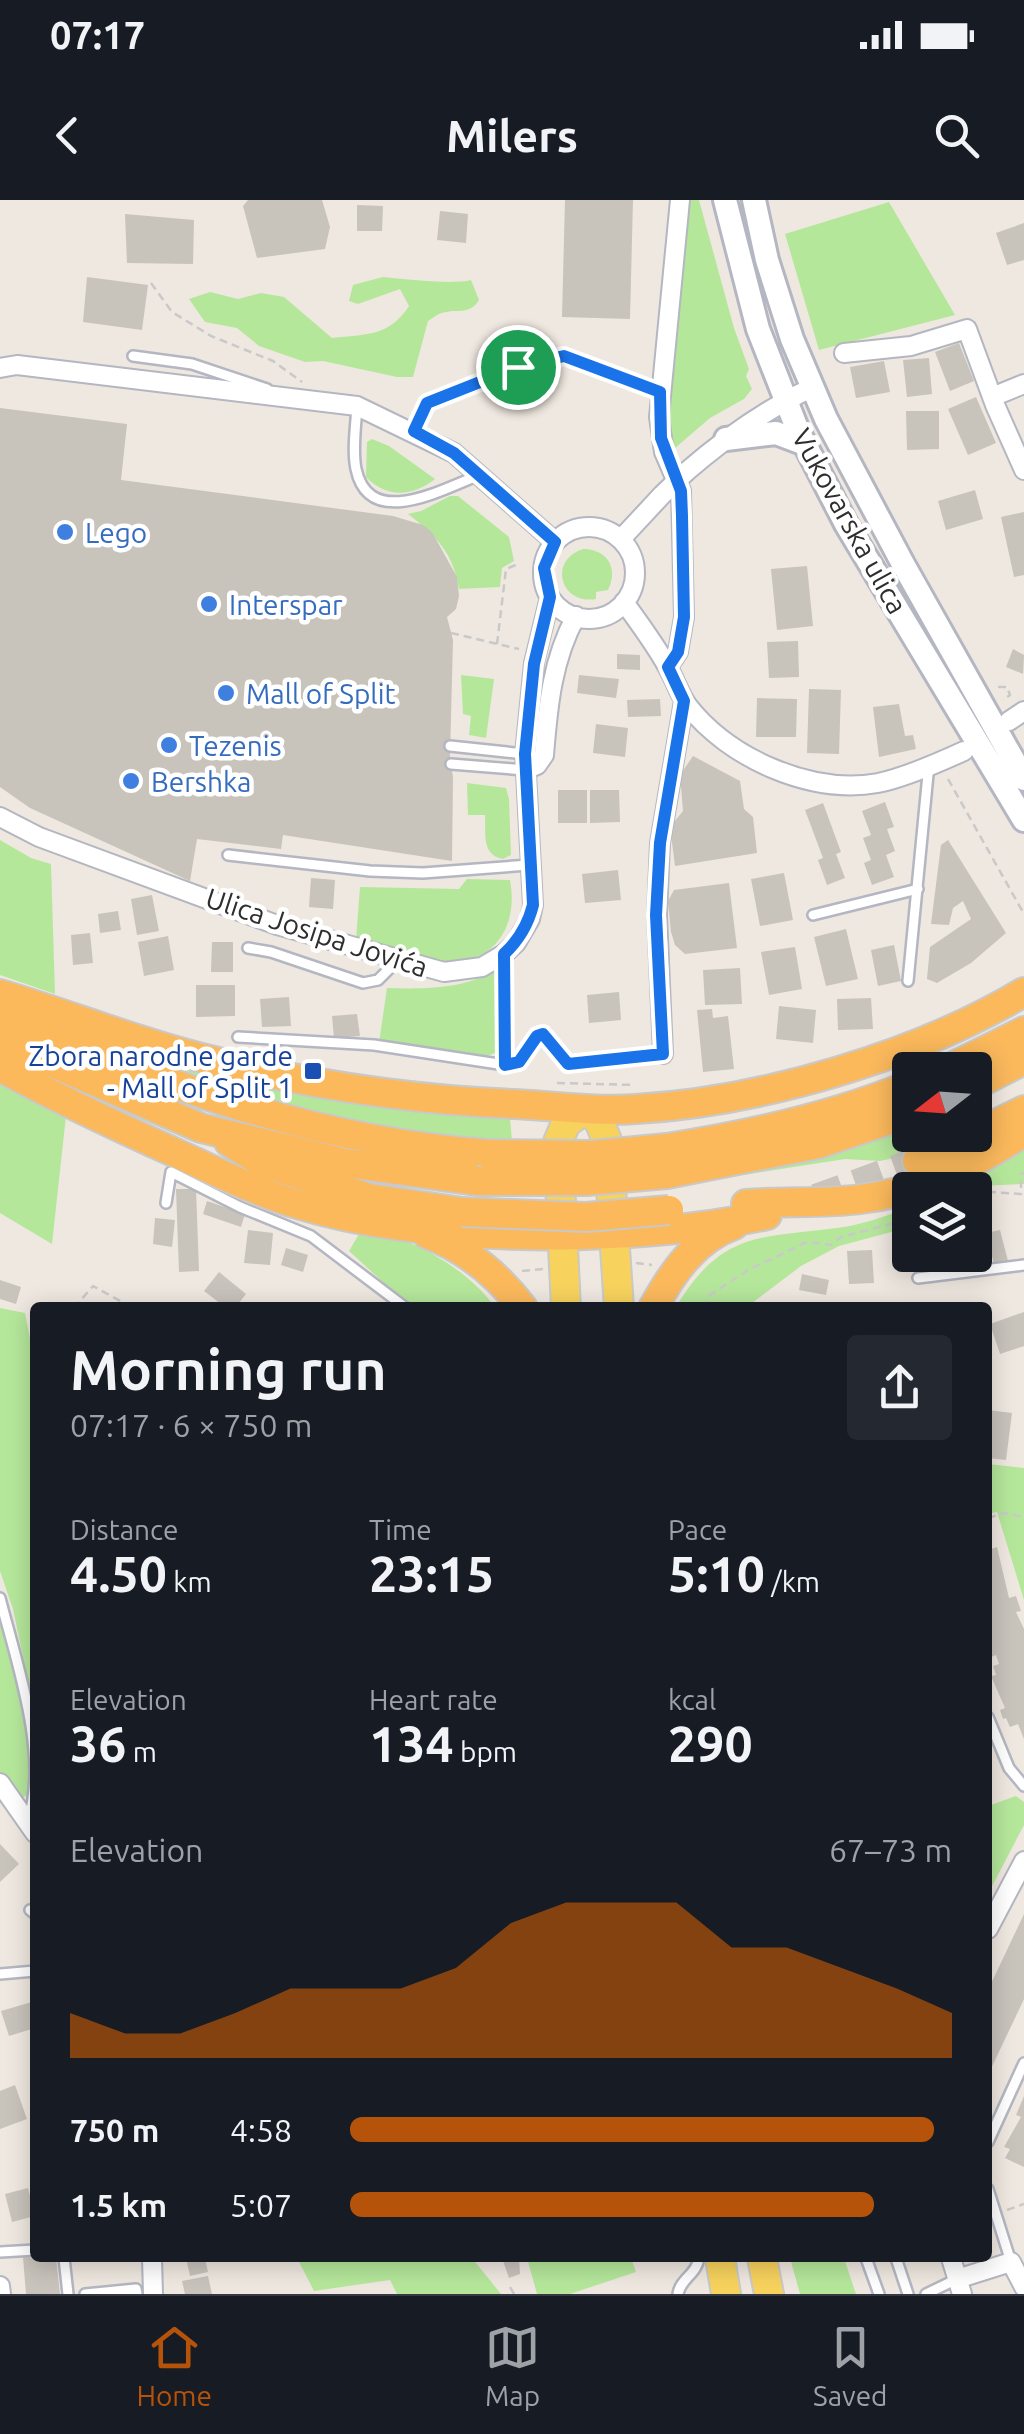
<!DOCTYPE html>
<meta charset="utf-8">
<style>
body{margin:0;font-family:Ubuntu,sans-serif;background:#242831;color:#f1f3f6;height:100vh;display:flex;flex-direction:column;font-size:38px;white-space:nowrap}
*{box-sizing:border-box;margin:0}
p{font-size:32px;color:#9ea1a6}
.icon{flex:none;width:55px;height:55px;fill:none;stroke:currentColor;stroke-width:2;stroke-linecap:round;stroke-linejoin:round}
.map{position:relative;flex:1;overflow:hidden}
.sheet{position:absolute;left:30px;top:1102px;width:962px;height:960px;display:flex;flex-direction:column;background:#171b24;border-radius:10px;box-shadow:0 5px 25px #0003}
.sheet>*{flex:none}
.needle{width:65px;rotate:253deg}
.fabs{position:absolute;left:892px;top:852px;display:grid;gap:20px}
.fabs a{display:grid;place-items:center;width:100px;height:100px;border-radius:10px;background:#171b24;box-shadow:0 5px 25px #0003;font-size:50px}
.pin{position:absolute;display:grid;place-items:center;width:85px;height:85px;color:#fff;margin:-42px;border:5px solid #fff;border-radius:50%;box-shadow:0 2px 10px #0007}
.round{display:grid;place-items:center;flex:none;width:105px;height:105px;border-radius:10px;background:#242831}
.summary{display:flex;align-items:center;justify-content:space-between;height:170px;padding:0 40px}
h1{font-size:55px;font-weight:700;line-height:75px}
.figures{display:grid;grid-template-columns:repeat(3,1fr);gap:15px;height:170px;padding:10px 40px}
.figures div{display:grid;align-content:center}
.figures b{font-size:50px;font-weight:700}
.figures small{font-size:28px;font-weight:400}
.figures p{font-size:28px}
.chart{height:280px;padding:20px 40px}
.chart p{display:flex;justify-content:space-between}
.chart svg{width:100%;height:180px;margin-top:10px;fill:#b45309;opacity:.7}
ul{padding:0 40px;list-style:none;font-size:32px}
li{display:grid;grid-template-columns:160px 120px 1fr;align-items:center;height:75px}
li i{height:25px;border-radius:12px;background:#b45309}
.status{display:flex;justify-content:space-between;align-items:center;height:70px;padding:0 50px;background:#171b24;direction:ltr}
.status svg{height:28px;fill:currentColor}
header{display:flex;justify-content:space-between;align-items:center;height:130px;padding:0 40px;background:#171b24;font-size:45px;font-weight:700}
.tab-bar{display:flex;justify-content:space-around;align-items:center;height:140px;border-top:2px solid #363941;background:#171b24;font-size:28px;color:#9ea1a6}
.tab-bar a{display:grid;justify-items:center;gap:5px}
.tab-bar .current{color:#b45309}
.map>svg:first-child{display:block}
.green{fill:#b5e79b}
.building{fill:#c8c3bb}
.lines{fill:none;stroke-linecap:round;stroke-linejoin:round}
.trunk-tunnel{stroke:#c8c3bc;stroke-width:28;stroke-dasharray:28 14;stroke-linecap:butt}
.service-casing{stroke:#b4b6c1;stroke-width:14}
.minor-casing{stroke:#b4b6c1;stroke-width:22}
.tertiary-casing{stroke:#b4b6c1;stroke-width:28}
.primary-casing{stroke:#c9c9c9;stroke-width:32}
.trunk-casing{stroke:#c9c9c9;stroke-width:32}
.path{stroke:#c9c9c9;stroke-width:2.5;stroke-dasharray:8 5;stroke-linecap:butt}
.service{stroke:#fff;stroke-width:9}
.minor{stroke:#fff;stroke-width:18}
.tertiary{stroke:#fff;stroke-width:22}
.primary{stroke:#f7d25d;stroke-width:28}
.trunk{stroke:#fbb95c;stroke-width:28}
.minor-bridge-casing{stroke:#b4b6c1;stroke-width:22;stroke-linecap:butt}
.trunk-bridge-casing{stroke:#c9c9c9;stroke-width:32;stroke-linecap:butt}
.minor-bridge{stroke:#fff;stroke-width:18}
.trunk-bridge{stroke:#fbb95c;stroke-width:28}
.route-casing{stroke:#fff;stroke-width:20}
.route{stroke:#1a73e8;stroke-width:12}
.shop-dot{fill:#3f7fe0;stroke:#fff;stroke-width:4}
.transit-dot{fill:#1a4fb4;stroke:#fff;stroke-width:4}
.labels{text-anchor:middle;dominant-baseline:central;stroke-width:9;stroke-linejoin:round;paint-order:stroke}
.street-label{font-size:28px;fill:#2e2e2e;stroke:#fff}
.shop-label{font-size:28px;fill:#366cbe;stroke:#fff;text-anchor:start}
.transit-label{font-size:28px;fill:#164399;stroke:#fff;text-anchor:end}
</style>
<div class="status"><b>07:17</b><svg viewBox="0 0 49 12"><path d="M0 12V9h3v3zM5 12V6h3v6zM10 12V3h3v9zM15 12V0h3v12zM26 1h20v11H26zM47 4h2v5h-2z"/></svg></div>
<header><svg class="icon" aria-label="back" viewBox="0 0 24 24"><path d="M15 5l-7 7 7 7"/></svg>Milers<svg class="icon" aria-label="search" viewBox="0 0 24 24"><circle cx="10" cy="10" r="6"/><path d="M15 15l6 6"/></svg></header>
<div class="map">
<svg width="1024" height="2094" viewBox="0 0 1024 2094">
<rect width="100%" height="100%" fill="#efe8e0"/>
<path class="green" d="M 691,0 L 699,0 L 734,128 L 749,169 L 746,176 L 752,189 L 744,199 L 710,218 L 674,249 L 665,231 L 672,133 Z
M 889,2 L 955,115 L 819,150 L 785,34 Z
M 383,77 C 406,79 452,85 471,80 L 479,100 C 469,116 458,108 442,113 C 437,114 433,118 428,121 L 413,177 L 397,177 L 323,161 L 305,162 L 259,146 L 237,128 L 205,122 L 189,99 L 210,92 L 238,99 L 261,93 L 284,97 L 332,138 C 366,134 389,137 409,106 L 400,89 L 358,104 L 349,101 L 353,85 Z
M 372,239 L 389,246 L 435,279 C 412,297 386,298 366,277 L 367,242 Z
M 450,296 L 458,296 L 509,337 L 514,361 L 502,368 L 500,387 L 459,389 C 453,352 436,336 408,314 L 421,311 Z
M 583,349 C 607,349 619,368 608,390 L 596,392 L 596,399 C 560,405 548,360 583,349 Z
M 461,475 L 494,479 L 486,538 L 469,535 L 471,516 L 463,514 Z
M 467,583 L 506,588 L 509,599 L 511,655 L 503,659 C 481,655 486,633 485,615 L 468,615 Z
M 0,640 L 31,658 L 51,664 L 55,794 L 0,775 Z
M 467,679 L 510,680 C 519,728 493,766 441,762 C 413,759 383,747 356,740 L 360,687 L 459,689 Z
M 500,766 L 497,852 L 487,856 L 379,843 L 387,788 C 423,789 470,790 500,766 Z
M 93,838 C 229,883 367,912 510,918 L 512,941 C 366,940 227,894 93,838 Z
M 0,883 L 66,916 L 52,1044 L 0,1013 Z
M 910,924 L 910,935 L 948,935 L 895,958 L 880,961 L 845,959 L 680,985 L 774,967 Z
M 1024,947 L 1024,984 L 980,986 L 975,991 L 940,990 Z
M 910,1008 L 910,1027 L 839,1046 L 801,1066 L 747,1107 L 676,1107 C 724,1026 767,1039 850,1026 C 870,1022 890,1014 910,1008 Z
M 359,1034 C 374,1036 392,1036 406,1041 C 439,1055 474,1078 495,1107 L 410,1107 L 349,1051 Z
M 0,1108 L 25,1113 L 32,1149 L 35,1150 L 35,1514 L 13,1409 L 0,1371 Z
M 988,1264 L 1024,1268 L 1024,1400 L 997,1312 L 988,1314 Z
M 0,1417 C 15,1471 39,1538 27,1595 L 22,1598 L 18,1597 L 0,1572 Z
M 1016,1596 L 1024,1602 L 1024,1625 L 988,1694 L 988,1606 Z
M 297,2058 L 472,2058 L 501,2094 L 397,2094 L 390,2080 L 314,2091 Z
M 527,2058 L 631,2058 L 636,2072 L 570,2094 L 537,2094 Z
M 790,2058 L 844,2058 L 856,2094 L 800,2094 Z"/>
<path class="building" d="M 248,0 L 322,0 L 330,27 L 325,49 L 257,58 L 243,6 Z
M 565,0 L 633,0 L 630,119 L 562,117 Z
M 357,5 L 383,6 L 382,31 L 357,31 Z
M 440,11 L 468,14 L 466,43 L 437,40 Z
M 125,14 L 194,20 L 193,64 L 127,63 Z
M 1024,23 L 1024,60 L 1007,65 L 996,33 Z
M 87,77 L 148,85 L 142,130 L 83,122 Z
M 959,143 L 974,181 L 950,191 L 935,152 Z
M 929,158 L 932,194 L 907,197 L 903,160 Z
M 884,161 L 890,192 L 856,198 L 850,167 Z
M 976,197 L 996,243 L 968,255 L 948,209 Z
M 0,208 L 127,224 L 121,280 L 393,316 L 423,325 L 432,332 L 457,377 L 459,396 L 456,409 L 447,417 L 453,440 L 450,556 L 453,577 L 452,661 L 283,635 L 281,649 L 197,639 L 190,681 L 30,608 L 0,587 Z
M 906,211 L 939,211 L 939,249 L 907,250 Z
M 975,290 L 983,319 L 946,330 L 938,301 Z
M 1024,312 L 1024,375 L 1014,377 L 1001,317 Z
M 807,366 L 813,426 L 777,430 L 771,369 Z
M 798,441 L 799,477 L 769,478 L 767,442 Z
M 1013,449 L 1024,455 L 1023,474 L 1006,467 Z
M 617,454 L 640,455 L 640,470 L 617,469 Z
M 579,475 L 619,479 L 616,498 L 577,493 Z
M 809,489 L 841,490 L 839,554 L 807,553 Z
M 757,498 L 797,499 L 796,537 L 756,537 Z
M 660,499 L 661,516 L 628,517 L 627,500 Z
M 899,504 L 905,536 L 913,535 L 916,549 L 879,557 L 873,507 Z
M 596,524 L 628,528 L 625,557 L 593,553 Z
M 693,556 L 740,581 L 744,609 L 753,617 L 757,653 L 675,666 L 670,627 L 683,611 L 680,575 Z
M 558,590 L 587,590 L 587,623 L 558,623 Z
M 590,590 L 619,590 L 620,622 L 590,623 Z
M 885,602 L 894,627 L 887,629 L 895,651 L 886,655 L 894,677 L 872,685 L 864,663 L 871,660 L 863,638 L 871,635 L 862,611 Z
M 823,603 L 841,652 L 836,654 L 845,678 L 827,685 L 818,660 L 823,658 L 805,610 Z
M 948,640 L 1006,733 L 971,763 L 937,783 L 927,779 L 930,747 L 971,719 L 963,701 L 953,708 L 949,725 L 931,724 L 941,645 Z
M 618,670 L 621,700 L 585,703 L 582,674 Z
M 784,673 L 793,720 L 760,726 L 751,679 Z
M 311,678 L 335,680 L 333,709 L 309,707 Z
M 729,683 L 737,748 L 685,754 L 675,745 L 671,732 L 668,701 L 674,690 Z
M 152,695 L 159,731 L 137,735 L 131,699 Z
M 118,711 L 121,730 L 100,733 L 98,714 Z
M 846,729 L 858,779 L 826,786 L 814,737 Z
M 90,733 L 93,763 L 73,765 L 71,735 Z
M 168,736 L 174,770 L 144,776 L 138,742 Z
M 212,742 L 233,742 L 233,772 L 211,772 Z
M 894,745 L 901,781 L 878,786 L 871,750 Z
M 795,747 L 802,789 L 769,795 L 761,752 Z
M 740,768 L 742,804 L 705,805 L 703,770 Z
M 196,785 L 235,785 L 235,816 L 196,817 Z
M 619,792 L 621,820 L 589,823 L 587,795 Z
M 289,797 L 291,826 L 262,827 L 260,799 Z
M 871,798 L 873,829 L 838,830 L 837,799 Z
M 779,806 L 816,810 L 813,843 L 776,839 Z
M 712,809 L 713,818 L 728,816 L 734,869 L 703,872 L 697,810 Z
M 357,814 L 360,836 L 334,838 L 332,816 Z
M 176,989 L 196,989 L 199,1071 L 179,1072 Z
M 207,1001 L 245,1014 L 241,1027 L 203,1014 Z
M 155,1018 L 175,1020 L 172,1047 L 153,1044 Z
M 248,1030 L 273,1033 L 270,1065 L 244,1063 Z
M 1000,1030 L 1008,1061 L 994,1064 L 986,1033 Z
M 286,1048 L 308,1055 L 303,1072 L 281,1065 Z
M 872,1050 L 874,1083 L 849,1084 L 847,1051 Z
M 219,1072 L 246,1094 L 235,1108 L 226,1108 L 204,1091 Z
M 802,1074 L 829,1080 L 826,1095 L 799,1090 Z
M 0,1080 L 21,1087 L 16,1104 L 0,1099 Z
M 1024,1112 L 1024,1146 L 1000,1154 L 990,1124 Z
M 988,1210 L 1012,1213 L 1006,1260 L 988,1258 Z
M 988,1341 L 991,1349 L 997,1347 L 1009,1398 L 1016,1396 L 1021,1411 L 1016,1412 L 1024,1429 L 1024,1539 L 1018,1524 L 1010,1527 L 1006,1518 L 1003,1519 L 1000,1510 L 1005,1508 L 991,1476 L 996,1475 L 993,1466 L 999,1464 L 996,1455 L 991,1457 L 988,1446 Z
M 0,1644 L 19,1664 L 0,1682 Z
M 1024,1714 L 1024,1799 L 988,1875 L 988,1790 Z
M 35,1801 L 35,1828 L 9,1836 L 1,1811 Z
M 15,1885 L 27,1919 L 0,1929 L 0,1891 Z
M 1024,1896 L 1024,1967 L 1005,1958 L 1010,1949 L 1004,1947 L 1021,1917 L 1016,1915 Z
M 28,1988 L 35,2016 L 12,2022 L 5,1994 Z
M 23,2057 L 56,2058 L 60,2094 L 26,2094 Z
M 186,2058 L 205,2058 L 208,2072 L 190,2076 Z
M 502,2058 L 519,2058 L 520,2074 L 509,2078 Z
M 208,2076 L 212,2094 L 185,2094 L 182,2081 Z"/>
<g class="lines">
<path class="trunk-tunnel" d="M 816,998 L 917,961"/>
<g class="service-casing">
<path id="service" d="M 133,156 L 192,164 L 267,189
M 357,206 C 356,225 352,250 356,269 C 369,330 441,290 477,276
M 414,231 L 427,203 L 519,167 L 564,156 L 660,192
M 450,546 L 525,554
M 451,564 L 525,570
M 228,655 L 370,671 L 423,673 L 529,665
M 813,715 L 918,689
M 248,748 L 271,752 L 363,783 L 378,780 L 398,760
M 908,781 L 929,564
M 238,837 L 374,845 L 505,865 L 519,862 L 537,836 L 543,834 L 568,864 L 663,854
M 166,1003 L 171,972 L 240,1007 L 311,1036 L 406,1108
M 918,1078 L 1024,1065
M 0,1398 C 17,1464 49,1555 28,1621
M 988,1517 L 1009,1568 L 1024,1586
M 30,1710 L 35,1714
M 0,1774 L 35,1771
M 988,1942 L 1024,1863
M 988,1989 L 1011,2062
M 0,2052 L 35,2050
M 64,2058 L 68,2094
M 866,2058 L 879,2094
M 896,2058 L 908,2094
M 85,2094 L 136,2089 L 137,2094
M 678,2094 C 680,2079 697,2074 699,2058
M 926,2094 L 957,2079"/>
</g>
<g class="minor-casing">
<path id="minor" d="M 844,153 L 911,146 L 967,129 L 995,205 L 1024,270
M 0,168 L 17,165 L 357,206 L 454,253 L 555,342
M 992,197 L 1024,184
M 686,272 C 724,239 766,209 813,187
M543 373a46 46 0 1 1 92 0a46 46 0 1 1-92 0Z
M 621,339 L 662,295
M 624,402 C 639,423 655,444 667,466 C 675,479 679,494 688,506 C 729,558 810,595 878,583 C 903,578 940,562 964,551
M 668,467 L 678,452 L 684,417 L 681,291 L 664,252 L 659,217 L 680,0
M 1009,521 L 1024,511
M 525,570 L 537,565 L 544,555 C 548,506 552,460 576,416
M 0,617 L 39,637 L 277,725 L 444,772 L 482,767 L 504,754 L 516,743 L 530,719 L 533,705 L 525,554 L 534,463 L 550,397
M 663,854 L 657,715 L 660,643 L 684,501
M 0,1583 L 35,1633
M 988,1729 L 1024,1661
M 152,2058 L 153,2094
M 951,2058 L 962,2094
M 957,2079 L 1011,2062 L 1024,2087
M 0,2086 L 1,2094"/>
</g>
<g class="tertiary-casing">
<path id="tertiary" d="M 725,0 L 758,129 L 798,231 L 846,324 L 1024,620
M 754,0 L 767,60 L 792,139 L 826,219 L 903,364 L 1024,579
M 726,239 L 776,233 L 805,244"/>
</g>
<g class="primary-casing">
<path id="primary" d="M 566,1108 L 558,942 L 566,923 L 586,909 L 599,921 L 608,943 L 619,1108
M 720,2058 L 726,2094
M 762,2058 L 769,2094"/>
</g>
<g class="trunk-casing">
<path id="trunk" d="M 0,794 C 68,814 133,841 202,858 C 305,884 409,900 515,904 C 556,906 596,912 636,909 C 760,902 917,856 1024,792
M 0,810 C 155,885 316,941 488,954
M 0,840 L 201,928 L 346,963 L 477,981
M 0,867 C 58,899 118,927 178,954 C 217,972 256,992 297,1004 C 428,1044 634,1044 767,1015
M 946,870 L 1024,831
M 975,885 L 1024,860
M 975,934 L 1024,910
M 229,942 L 261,962 L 369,998 L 462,1012
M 667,948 C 750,935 832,917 910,885
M 917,961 L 973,935
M 667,974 L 818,944 L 910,913
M 746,1004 C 784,1001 823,1004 861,999 C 919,992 976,964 1024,932
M 427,1034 C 466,1049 498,1075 523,1108
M 653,1108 C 672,1073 695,1039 734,1025"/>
</g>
<path class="path" d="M 151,83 L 172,112 L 211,136 L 273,161 L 302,182
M 451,433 L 519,449
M 497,444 L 506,369 L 518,364
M 998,487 L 1007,487 L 1010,495 L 1003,500
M 948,579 L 1024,714
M 504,776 L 505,853
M 557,883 L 635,885
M 975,991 L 1021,994 L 1021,974 L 1024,973
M 636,1063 L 652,1065
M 522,1071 L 543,1069
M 74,1108 L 93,1086 L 133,1108
M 704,1108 L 710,1095 L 748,1070 L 807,1042 L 831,1045 L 841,1037 L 910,1019
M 988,1318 L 1004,1313 L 1024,1317
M 1007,2010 L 1024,2004
M 510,2087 L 514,2094"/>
<use href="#service" class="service"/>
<use href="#minor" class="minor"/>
<use href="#tertiary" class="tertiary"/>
<use href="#primary" class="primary"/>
<use href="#trunk" class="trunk"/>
<g class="minor-bridge-casing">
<path id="minor-bridge" d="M 662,295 L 686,272"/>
</g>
<g class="trunk-bridge-casing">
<path id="trunk-bridge" d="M 488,954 L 593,955 L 667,948
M 477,981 L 586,981 L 667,974
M 462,1012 L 586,1017 L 669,1010"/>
</g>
<use href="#minor-bridge" class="minor-bridge"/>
<use href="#trunk-bridge" class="trunk-bridge"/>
</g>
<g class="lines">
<g class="route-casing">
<path id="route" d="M 564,156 L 660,192 L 661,238 L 681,291 L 682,316 L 684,417 L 678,452 L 668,467 L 684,501 L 660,643 L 656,715 L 663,854 L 568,864 L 543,834 L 537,836 L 519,862 L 505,865 L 504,754 C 519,740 528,725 533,705 L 525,554 L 534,464 L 550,397 L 544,368 L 555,342 L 454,253 L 414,231 L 427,203 L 518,167 Z"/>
</g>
<use href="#route" class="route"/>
</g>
<g class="shop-dot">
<circle cx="65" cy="332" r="10"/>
<circle cx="209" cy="404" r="10"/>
<circle cx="226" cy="493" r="10"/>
<circle cx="169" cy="545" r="10"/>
<circle cx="131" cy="581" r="10"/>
</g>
<rect class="transit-dot" x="303" y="861" width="20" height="20" rx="5"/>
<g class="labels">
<g class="street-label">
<text transform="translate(850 321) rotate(61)">Vukovarska ulica</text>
<text transform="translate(317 732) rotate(18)">Ulica Josipa Jovića</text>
</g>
<g class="shop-label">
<text x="85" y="332">Lego</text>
<text x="229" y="404">Interspar</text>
<text x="246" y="493">Mall of Split</text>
<text x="189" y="545">Tezenis</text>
<text x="151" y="581">Bershka</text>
</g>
<g class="transit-label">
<text x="293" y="855">Zbora narodne garde<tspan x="293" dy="32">- Mall of Split 1</tspan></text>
</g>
</g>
</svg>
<div class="fabs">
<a><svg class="needle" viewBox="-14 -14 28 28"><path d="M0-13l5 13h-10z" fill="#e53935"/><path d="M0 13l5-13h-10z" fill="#9ea1a6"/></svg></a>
<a><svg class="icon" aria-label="layers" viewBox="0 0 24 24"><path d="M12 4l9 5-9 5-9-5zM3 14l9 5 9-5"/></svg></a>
</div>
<div class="pin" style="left:518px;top:167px;background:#1e9e55"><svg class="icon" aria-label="arrive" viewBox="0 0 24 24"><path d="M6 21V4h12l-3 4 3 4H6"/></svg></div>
<section class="sheet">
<div class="summary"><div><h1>Morning run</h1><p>07:17 · 6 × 750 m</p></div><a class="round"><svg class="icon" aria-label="share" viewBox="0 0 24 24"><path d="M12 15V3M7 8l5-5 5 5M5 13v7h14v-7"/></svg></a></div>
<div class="figures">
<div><p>Distance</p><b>4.50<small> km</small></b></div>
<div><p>Time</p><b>23:15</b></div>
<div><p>Pace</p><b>5:10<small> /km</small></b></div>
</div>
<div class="figures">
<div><p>Elevation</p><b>36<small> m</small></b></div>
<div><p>Heart rate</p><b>134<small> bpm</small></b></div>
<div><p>kcal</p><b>290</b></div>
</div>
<div class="chart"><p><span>Elevation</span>67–73 m</p>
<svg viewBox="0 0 160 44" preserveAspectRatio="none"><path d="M0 44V33L10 38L20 38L30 33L40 27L50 27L60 27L70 22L80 11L90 6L100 6L110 6L120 17L130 17L140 22L150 27L160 33V44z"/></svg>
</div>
<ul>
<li><b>750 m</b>4:58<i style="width:97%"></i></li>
<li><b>1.5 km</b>5:07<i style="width:87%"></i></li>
</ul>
</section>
</div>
<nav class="tab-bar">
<a class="current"><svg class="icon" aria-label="home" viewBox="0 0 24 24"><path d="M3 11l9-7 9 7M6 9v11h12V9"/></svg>Home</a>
<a><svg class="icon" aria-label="map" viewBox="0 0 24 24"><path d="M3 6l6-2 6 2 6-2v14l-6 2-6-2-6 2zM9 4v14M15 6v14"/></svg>Map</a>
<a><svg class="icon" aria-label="saved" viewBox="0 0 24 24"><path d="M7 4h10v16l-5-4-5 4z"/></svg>Saved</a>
</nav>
